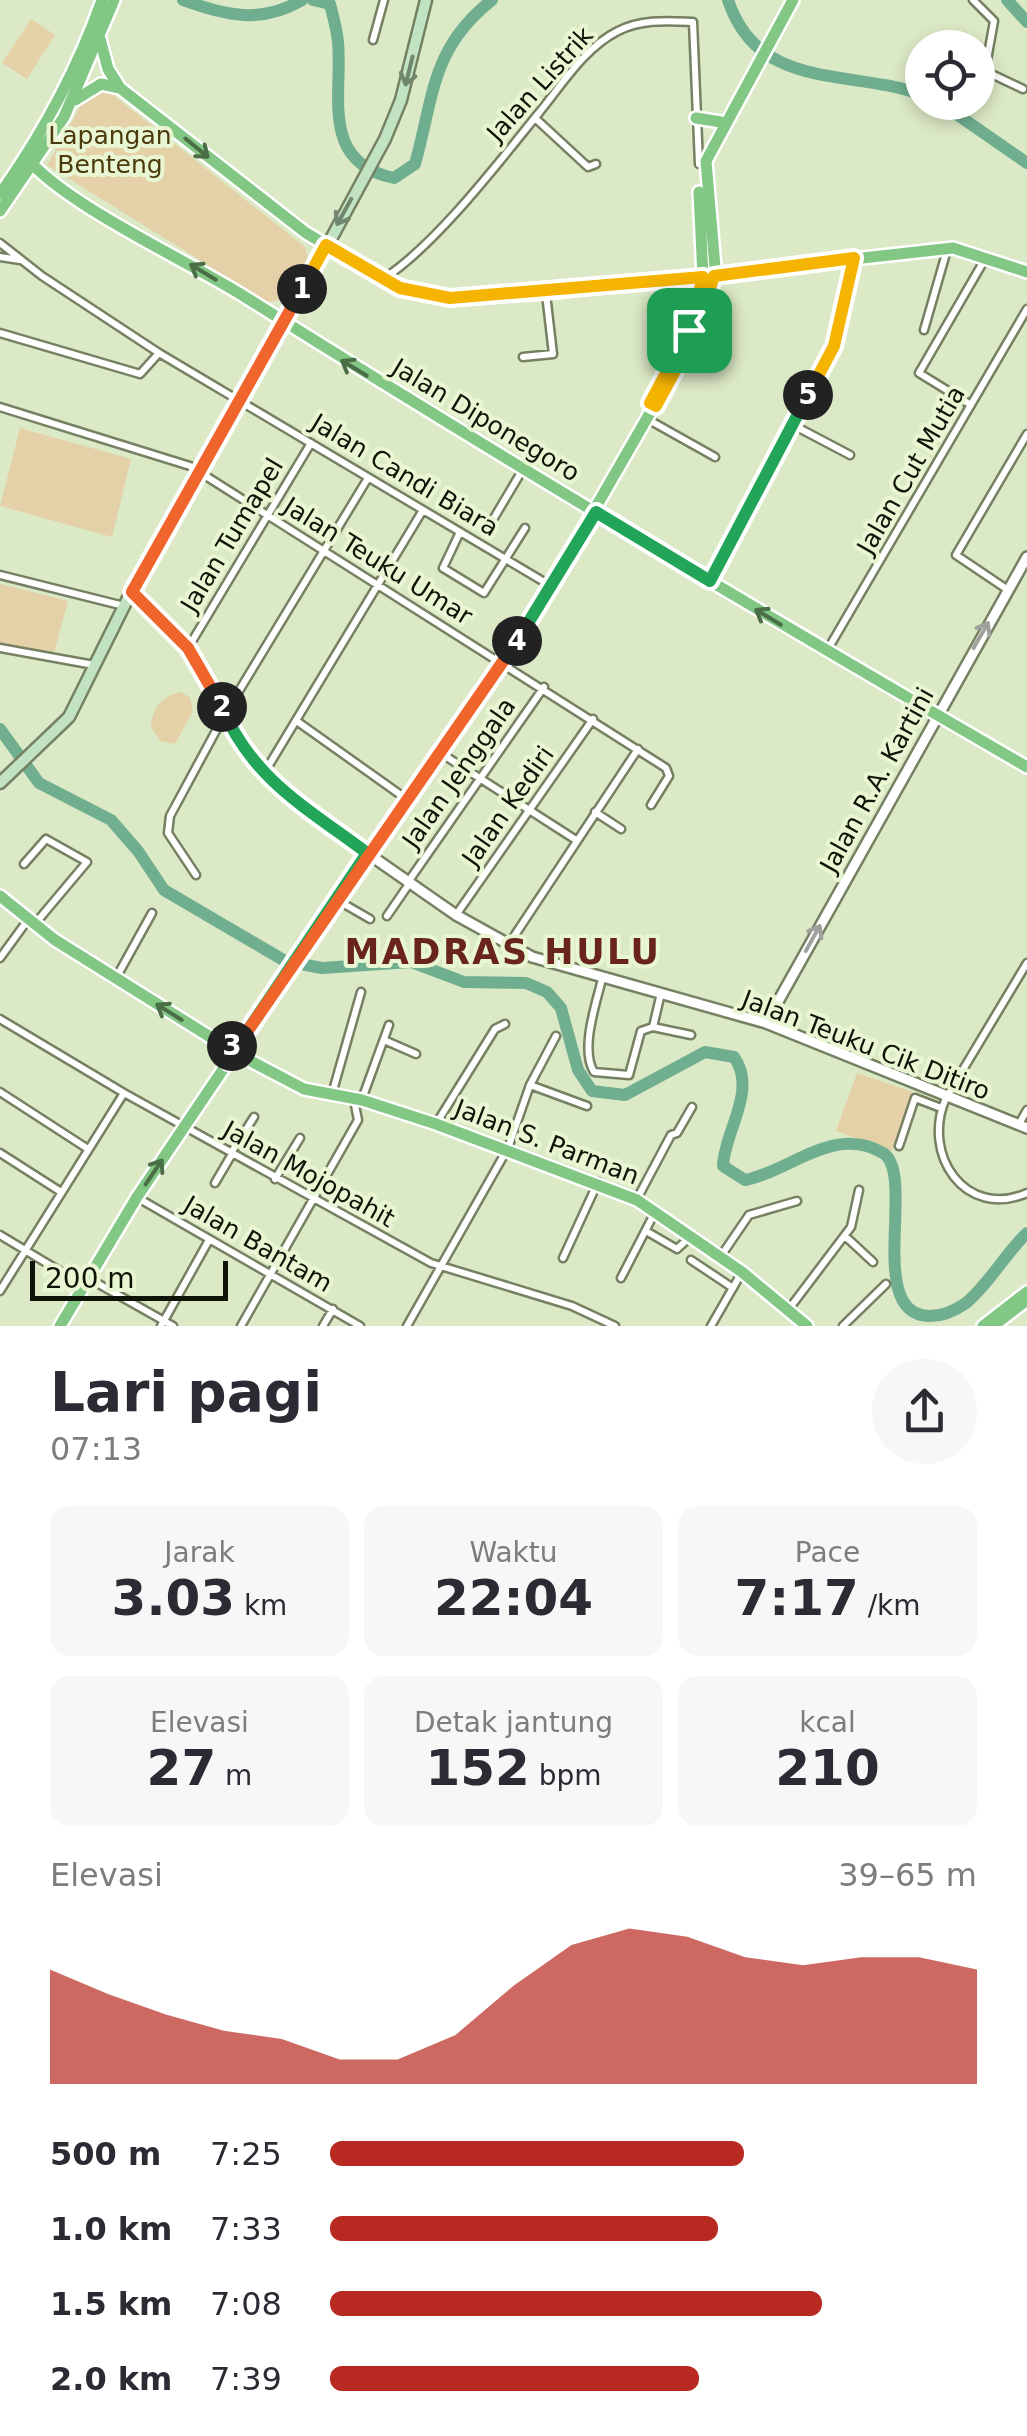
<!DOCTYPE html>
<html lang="id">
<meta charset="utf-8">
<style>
body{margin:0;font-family:"DejaVu Sans",sans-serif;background:#f7f7f7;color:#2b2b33;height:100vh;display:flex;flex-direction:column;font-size:38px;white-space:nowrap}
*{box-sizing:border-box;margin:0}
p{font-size:32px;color:#7c7c81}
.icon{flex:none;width:55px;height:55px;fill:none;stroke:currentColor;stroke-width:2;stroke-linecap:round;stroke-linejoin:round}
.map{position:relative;height:1326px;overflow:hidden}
.side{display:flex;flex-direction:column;background:#fff;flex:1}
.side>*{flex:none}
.fabs{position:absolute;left:905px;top:30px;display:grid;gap:20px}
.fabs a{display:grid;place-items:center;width:90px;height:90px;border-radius:50%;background:#fff;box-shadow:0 5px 15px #0003;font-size:50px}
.scale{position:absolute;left:30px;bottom:25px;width:198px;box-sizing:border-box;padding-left:10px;border:5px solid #101408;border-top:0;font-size:28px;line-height:35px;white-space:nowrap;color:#101408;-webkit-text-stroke:8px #e9f6d3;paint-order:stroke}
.pin{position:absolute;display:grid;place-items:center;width:85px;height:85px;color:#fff;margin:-42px;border-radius:20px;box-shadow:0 5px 15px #0006}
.km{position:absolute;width:50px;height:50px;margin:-25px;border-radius:50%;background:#222;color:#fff;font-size:28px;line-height:50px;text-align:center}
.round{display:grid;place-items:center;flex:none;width:105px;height:105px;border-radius:52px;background:#f7f7f7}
.overview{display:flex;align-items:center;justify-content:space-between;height:170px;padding:0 50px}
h1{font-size:55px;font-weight:700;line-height:75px}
.figures{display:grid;grid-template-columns:repeat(3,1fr);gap:15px;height:170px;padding:10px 50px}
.figures div{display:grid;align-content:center;border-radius:20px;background:#f7f7f7;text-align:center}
.figures b{font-size:50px;font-weight:700}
.figures small{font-size:28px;font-weight:400}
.figures p{font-size:28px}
.chart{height:280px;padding:20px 50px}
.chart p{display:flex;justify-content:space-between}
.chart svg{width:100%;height:180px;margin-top:10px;fill:#b82a21;opacity:.7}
ul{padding:0 50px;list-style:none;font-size:32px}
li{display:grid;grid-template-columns:160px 120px 1fr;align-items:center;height:75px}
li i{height:25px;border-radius:12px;background:#b82a21}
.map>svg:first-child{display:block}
.green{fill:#e5d1a7}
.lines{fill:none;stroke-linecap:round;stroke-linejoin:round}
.river{stroke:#70ae90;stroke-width:12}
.minor-casing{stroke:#758162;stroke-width:11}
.tertiary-casing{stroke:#758162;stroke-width:14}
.secondary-casing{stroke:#758162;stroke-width:15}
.primary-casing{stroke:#fff;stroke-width:16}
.minor{stroke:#fff;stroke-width:6}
.tertiary{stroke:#fff;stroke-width:9}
.secondary{stroke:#c1e3c2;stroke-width:10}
.primary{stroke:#83c785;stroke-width:11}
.oneway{stroke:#71866e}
.oneway2{stroke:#4a6e46}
.oneway3{stroke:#9fa19c}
.split-1-casing{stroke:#fff;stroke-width:20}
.split-2-casing{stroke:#fff;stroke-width:20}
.split-3-casing{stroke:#fff;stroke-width:20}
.split-4-casing{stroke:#fff;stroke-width:20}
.split-5-casing{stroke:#fff;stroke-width:20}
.split-6-casing{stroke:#fff;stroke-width:20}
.split-1{stroke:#f5b400;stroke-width:12}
.split-2{stroke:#f0652b;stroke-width:12}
.split-3{stroke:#22a559;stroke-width:12}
.split-4{stroke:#f0652b;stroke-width:12}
.split-5{stroke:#22a559;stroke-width:12}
.split-6{stroke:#f5b400;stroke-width:12}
.labels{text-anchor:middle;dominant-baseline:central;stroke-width:8;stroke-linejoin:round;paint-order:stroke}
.street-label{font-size:25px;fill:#101408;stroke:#e9f6d3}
.park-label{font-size:25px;fill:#4b3a0c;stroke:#e9f6d3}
.district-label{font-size:35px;font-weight:bold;letter-spacing:2.5px;fill:#68241d;stroke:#e9f6d3}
</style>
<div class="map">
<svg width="1027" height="1326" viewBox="0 0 1027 1326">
<rect width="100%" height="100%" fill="#dce9c6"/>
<path class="green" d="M 31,19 L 55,35 L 27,79 L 2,63 Z
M 102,86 L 305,247 L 309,261 L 286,299 L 267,302 L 47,165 L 85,98 Z
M 20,428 L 131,459 L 112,537 L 0,506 Z
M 0,584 L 68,601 L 54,653 L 41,655 L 0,645 Z
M 181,692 L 190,698 L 193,711 L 175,744 L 160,741 L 151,727 C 152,708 163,695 181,692 Z
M 857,1073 L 913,1092 L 892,1151 L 836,1131 Z"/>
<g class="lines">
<path class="river" d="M 183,0 C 226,16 261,24 302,0
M 313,0 L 330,4 C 333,16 337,30 338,42 C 343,94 319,162 394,178 L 415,164 C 434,96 431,48 492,0
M 728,0 C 759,93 851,68 922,95
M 1007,0 L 1027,22
M 939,102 L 1027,163
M 0,729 L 39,783 L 111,820 L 138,851 L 164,890 L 285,961 L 322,968 L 411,962 L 464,982 L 526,983 L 547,992 L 561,1008 L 578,1070 L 592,1091 L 625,1095 L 705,1052 L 734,1057 C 758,1090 724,1132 723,1166 L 745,1180 C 791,1171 834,1124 883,1153 C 917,1174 864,1316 930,1316 C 943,1316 956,1310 966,1303 C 989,1284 1005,1254 1027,1233"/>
<g class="minor-casing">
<path id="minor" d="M 973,0 L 994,21 L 985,71 L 1023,89
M 373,40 L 384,0
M 535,118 L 588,167 L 596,164
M 0,243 L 42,276 L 159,353 L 551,586
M 0,257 L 20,260
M 386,277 C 437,243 499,162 538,114 C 561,86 585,47 618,31 C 642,19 667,21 693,22 L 699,164
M 924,330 L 947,250
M 0,333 L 140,374 L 159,353
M 523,357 L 553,354 L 546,294
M 971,405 L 919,373 L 985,259
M 0,407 L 190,466 L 666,768 L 669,776 L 651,805
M 649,420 L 715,457
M 793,425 L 850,455
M 491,523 L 523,469
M 460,532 L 443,568 L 484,593 L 525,528
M 0,575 L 124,606
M 710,581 L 834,346 L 854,260
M 1008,590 L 956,555 L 1027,434
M 132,593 L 188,648 L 254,766 L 367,853
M 0,648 L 94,665
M 188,648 L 311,443
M 828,649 L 1027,309
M 298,722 L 405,798
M 439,752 L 576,840
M 263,775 L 423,510
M 595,812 L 621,829
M 24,864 L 46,839 L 87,862 L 34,925
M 196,875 L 168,833 L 170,816 L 225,714 L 368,478
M 408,882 L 544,687
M 337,900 L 370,919
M 456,915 L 593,719
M 387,916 L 409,884
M 509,944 L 638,749
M 0,958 L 27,921
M 1027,963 L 946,1098 C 921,1154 965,1220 1027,1193
M 116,978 L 152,913
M 602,979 C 596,1004 580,1049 594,1072 L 629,1075 L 641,1031 L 653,1027 L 661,993
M 0,1019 L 124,1093 L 431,1263 L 572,1306 L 615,1326
M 653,1027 L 691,1035
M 384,1040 L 416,1054
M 530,1085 L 587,1106
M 0,1092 L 88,1149
M 332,1094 L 361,992
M 362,1099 L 389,1025
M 436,1124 L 495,1029 L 505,1024
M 1019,1124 L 1027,1110
M 899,1146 L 915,1098 L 941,1108
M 0,1153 L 61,1192
M 231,1153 L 254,1117
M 275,1179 L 300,1138
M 215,1183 L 232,1154
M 138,1198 L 360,1326
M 637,1199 L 671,1135 L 677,1133 L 692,1107
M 646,1231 L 677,1249 L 691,1236
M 0,1235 L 83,1285
M 845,1236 L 873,1262
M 721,1256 L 749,1215 L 797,1201
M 563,1258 L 598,1182
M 691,1260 L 733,1288
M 88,1278 L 173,1326
M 621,1278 L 655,1212
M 0,1291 L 124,1093
M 789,1309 L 851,1227 L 859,1190
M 161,1326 L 209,1240
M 241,1326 L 358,1120 L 354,1100
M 323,1326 L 333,1309
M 407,1326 L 508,1148 L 530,1085 L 556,1036
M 711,1326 L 742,1272
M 843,1326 L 886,1284"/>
</g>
<g class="tertiary-casing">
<path id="tertiary" d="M 367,853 L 456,915 L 532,957 L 766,1023 L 1027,1128
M 766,1023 L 1027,557"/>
</g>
<g class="secondary-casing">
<path id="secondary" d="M 0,783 L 69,717 L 131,592 L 285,324 L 385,139 L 401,100 L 426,0"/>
</g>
<g class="primary-casing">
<path id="primary" d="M 100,39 L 108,69 L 120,88 L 306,233 L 384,279 L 424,295 L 455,299 L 546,293 L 953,248 L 1027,272
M 75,100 L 101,84 L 120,88
M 696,118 L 721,122
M 26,157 C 65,205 186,260 242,295 C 501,458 763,614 1027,767
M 0,194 C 44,132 77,71 102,0
M 0,211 L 64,117 L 114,0
M 686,336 L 703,277 L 699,192
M 0,896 L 55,940 L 223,1045
M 240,1042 L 532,618 L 696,333 L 715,267 L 706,161 L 793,0
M 243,1057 L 304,1089 L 362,1100 L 436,1124 L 637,1200 L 742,1272 L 807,1326
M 997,1323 L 1027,1300
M 60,1326 L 137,1197 L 228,1062
M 983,1326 L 1027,1292"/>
</g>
<use href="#minor" class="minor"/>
<use href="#tertiary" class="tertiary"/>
<use href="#secondary" class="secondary"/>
<use href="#primary" class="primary"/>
</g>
<defs><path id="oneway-shaft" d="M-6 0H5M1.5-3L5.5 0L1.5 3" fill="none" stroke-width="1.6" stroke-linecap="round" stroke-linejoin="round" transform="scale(2.5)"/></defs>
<g class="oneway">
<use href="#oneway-shaft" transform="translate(409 71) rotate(104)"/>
<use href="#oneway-shaft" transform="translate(344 212) rotate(119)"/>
</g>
<g class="oneway2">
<use href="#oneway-shaft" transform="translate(197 148) rotate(39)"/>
<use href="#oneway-shaft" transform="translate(203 272) rotate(-149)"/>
<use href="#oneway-shaft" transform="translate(354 368) rotate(-149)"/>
<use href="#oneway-shaft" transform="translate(768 617) rotate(-149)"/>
<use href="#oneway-shaft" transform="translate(169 1012) rotate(-148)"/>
<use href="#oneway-shaft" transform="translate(154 1172) rotate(-56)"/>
</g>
<g class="oneway3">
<use href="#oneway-shaft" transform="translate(981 635) rotate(-60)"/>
<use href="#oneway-shaft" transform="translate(813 938) rotate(-61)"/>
</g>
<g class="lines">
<g class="split-1-casing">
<path id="split-1" d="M 302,289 L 326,245 L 400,288 L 450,298 L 703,277 L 689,330"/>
</g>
<g class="split-2-casing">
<path id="split-2" d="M 222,707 L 188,648 L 132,592 L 302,289"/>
</g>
<g class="split-3-casing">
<path id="split-3" d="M 222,707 C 252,779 307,808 367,853 L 240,1042 L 242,1058 L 228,1062 L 223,1046 L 232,1046"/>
</g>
<g class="split-4-casing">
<path id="split-4" d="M 232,1046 L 240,1042 L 517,641"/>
</g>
<g class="split-5-casing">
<path id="split-5" d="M 517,641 L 596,512 L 710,581 L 808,395"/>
</g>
<g class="split-6-casing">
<path id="split-6" d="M 689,330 L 650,403 L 656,406 L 696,332 L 714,276 L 854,258 L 834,346 L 808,395"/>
</g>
<use href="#split-1" class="split-1"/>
<use href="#split-2" class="split-2"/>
<use href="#split-3" class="split-3"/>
<use href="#split-4" class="split-4"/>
<use href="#split-5" class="split-5"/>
<use href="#split-6" class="split-6"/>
</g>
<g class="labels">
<g class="street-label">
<text transform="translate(540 84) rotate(-48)">Jalan Listrik</text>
<text transform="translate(486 420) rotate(31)">Jalan Diponegoro</text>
<text transform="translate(911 470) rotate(-60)">Jalan Cut Mutia</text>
<text transform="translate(405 475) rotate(31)">Jalan Candi Biara</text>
<text transform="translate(232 535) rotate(-59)">Jalan Tumapel</text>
<text transform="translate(378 561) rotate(32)">Jalan Teuku Umar</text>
<text transform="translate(459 773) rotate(-55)">Jalan Jenggala</text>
<text transform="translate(877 780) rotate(-61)">Jalan R.A. Kartini</text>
<text transform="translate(508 806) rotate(-55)">Jalan Kediri</text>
<text transform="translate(866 1045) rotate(21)">Jalan Teuku Cik Ditiro</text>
<text transform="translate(547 1142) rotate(21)">Jalan S. Parman</text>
<text transform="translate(309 1174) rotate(29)">Jalan Mojopahit</text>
<text transform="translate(258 1244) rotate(30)">Jalan Bantam</text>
</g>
<g class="park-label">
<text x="110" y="135">Lapangan<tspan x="110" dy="29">Benteng</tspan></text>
</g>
<g class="district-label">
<text x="503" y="952">MADRAS HULU</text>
</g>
</g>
</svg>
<div class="fabs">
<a><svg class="icon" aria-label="locate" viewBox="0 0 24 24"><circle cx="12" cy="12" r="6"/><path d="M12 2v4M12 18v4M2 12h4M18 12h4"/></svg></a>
</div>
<div class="scale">200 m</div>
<div class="pin" style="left:689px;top:330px;background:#1e9e55"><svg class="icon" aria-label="arrive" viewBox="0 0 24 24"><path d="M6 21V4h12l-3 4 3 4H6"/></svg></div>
<b class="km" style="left:302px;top:289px">1</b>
<b class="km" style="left:222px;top:707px">2</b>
<b class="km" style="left:232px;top:1046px">3</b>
<b class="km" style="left:517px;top:641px">4</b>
<b class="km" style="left:808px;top:395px">5</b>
</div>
<section class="side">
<div class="overview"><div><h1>Lari pagi</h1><p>07:13</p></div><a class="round"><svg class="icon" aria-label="share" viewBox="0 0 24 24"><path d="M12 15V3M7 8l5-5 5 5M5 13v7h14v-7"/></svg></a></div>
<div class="figures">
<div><p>Jarak</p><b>3.03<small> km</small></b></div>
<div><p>Waktu</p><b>22:04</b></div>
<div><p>Pace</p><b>7:17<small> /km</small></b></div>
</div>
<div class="figures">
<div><p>Elevasi</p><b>27<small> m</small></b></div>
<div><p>Detak jantung</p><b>152<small> bpm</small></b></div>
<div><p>kcal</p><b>210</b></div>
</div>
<div class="chart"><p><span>Elevasi</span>39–65 m</p>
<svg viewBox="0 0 160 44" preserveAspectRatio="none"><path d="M0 44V16L10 22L20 27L30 31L40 33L50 38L60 38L70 32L80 20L90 10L100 6L110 8L120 13L130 15L140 13L150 13L160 16V44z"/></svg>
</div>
<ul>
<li><b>500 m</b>7:25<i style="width:64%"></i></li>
<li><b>1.0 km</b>7:33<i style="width:60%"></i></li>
<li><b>1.5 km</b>7:08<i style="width:76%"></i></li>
<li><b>2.0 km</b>7:39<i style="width:57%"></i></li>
</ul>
</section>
